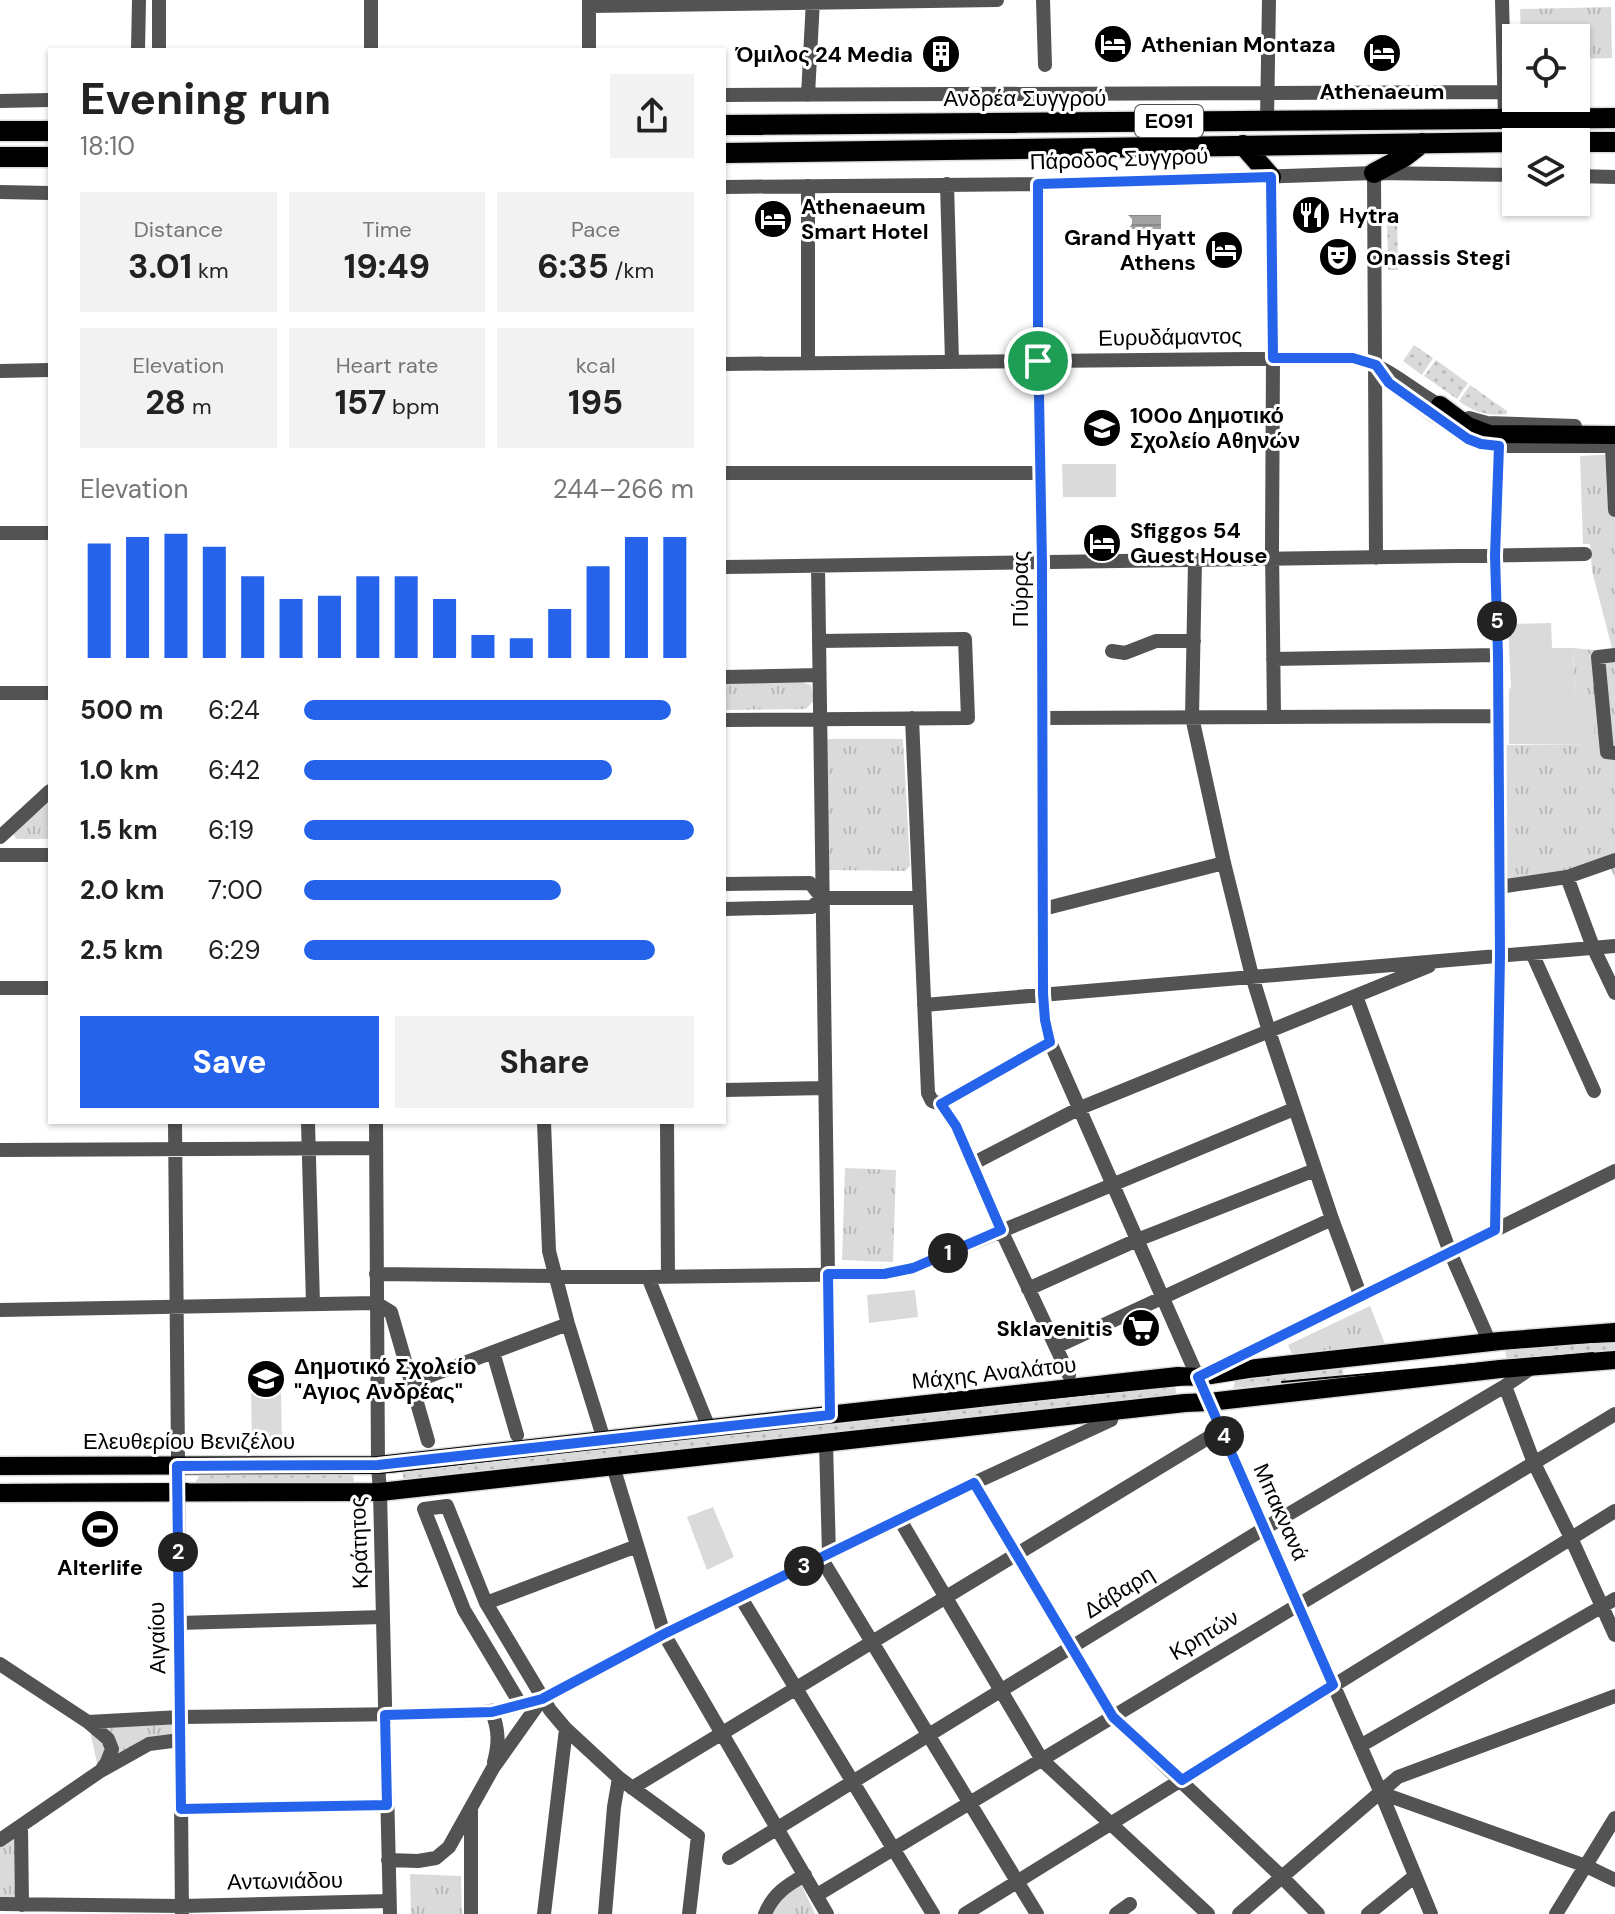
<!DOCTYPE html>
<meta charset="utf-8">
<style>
body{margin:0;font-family:"DM Sans",sans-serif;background:#f2f2f2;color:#222;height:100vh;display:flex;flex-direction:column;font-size:30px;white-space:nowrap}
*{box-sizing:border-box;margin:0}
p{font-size:26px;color:#767676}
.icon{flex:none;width:44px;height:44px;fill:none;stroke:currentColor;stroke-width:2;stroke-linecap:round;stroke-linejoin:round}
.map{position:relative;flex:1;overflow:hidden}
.side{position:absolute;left:48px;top:48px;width:678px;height:1076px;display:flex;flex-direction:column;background:#fff;border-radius:0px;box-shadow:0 2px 6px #0004}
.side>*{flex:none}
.tools{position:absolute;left:1502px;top:24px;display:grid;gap:16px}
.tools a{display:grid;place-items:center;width:88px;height:88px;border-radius:0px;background:#fff;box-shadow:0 2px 6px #0004;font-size:40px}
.pin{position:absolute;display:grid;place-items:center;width:68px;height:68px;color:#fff;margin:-34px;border:4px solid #fff;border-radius:50%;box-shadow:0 2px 8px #0007}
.km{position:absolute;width:40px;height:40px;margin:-20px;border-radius:50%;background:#222;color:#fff;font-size:22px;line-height:40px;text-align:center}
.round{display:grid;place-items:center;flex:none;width:84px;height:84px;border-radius:0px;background:#f2f2f2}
.overview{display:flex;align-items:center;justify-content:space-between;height:136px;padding:0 32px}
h1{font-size:44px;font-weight:700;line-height:60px}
.stats{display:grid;grid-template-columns:repeat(3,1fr);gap:12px;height:136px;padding:8px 32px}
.stats div{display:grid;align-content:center;border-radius:0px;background:#f2f2f2;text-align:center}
.stats b{font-size:34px;font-weight:700}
.stats small{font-size:22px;font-weight:400}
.stats p{font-size:22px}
.chart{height:224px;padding:16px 32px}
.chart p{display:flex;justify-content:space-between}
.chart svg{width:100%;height:144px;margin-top:8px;stroke:#2563eb;stroke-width:6}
.cta{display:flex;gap:16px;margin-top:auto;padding:16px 32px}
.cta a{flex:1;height:92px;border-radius:0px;background:#2563eb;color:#fff;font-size:32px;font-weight:700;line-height:92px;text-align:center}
.cta a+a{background:#f2f2f2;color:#222}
ul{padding:0 32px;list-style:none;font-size:26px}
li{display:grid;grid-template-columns:128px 96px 1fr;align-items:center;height:60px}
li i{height:20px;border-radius:10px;background:#2563eb}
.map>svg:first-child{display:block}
.grass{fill:url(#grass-dots)}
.park{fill:url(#park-tufts)}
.pitch{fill:#dadada}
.water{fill:url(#water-rules)}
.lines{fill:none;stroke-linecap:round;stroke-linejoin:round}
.major-casing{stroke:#dbdbdb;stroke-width:21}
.highway-casing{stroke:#dbdbdb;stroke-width:23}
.minor{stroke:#535353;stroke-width:14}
.major{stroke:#000;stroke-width:18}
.highway{stroke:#000;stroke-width:20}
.tram{stroke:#000;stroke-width:2}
.route-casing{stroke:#fff;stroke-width:16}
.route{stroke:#2563eb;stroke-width:10}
.labels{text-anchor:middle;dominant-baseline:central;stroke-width:6;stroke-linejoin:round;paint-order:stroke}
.shield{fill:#fff;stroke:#4c4c4c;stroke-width:2}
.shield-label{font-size:20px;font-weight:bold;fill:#000}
.poi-label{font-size:22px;font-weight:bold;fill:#000;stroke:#fff;text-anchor:start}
.street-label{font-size:22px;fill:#000;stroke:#fff}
</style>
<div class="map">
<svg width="1615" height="1914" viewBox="0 0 1615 1914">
<defs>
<pattern id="grass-dots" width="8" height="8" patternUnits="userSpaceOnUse" patternTransform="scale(2)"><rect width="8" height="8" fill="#dadada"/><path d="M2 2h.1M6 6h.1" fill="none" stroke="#b9b9b9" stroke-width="1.8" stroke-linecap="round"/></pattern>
<pattern id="park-tufts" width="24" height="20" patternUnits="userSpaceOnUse" patternTransform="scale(2)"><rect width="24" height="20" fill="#dadada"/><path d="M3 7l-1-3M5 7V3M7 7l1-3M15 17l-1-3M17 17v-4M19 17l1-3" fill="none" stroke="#b9b9b9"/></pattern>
<pattern id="water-rules" width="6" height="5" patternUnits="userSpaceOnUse" patternTransform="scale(2)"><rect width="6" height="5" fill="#a1a1a1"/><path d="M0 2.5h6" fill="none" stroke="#898989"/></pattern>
</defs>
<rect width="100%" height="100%" fill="#fff"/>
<path class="grass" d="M 1387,210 L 1397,210 L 1398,270 L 1388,270 Z
M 1414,345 L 1433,358 L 1422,375 L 1403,361 Z
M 1436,360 L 1468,383 L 1457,399 L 1424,376 Z
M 1470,385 L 1507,411 L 1507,414 C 1487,416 1475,413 1459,401 Z
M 1615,1334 L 1615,1354 L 1507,1362 L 1504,1344 Z
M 1342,1361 L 1344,1378 L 1233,1388 L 1238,1374 Z
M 1173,1382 L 1176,1389 L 1176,1395 L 404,1485 L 402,1466 Z
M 353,1469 L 354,1487 L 193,1486 L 203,1470 Z"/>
<path class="park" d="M 1611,7 L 1612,58 L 1576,59 L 1576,38 L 1521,38 L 1520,9 Z
M 1615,454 L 1615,878 L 1610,867 L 1504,890 L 1506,745 L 1594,745 L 1575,700 L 1573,648 L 1613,652 L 1592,571 L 1590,544 L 1583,544 L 1580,456 Z
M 799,681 L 811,685 L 814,700 L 806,709 L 724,710 L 724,682 Z
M 826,739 L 903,739 L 910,866 L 905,871 L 826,870 Z
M 50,802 L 50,839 L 17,839 L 12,834 Z
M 845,1168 L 896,1170 L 893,1262 L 842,1260 Z
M 1370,1306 L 1385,1344 L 1292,1354 L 1288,1345 Z
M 180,1717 L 180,1740 L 161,1741 L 99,1772 L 88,1722 Z
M 21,1826 L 22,1905 L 0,1905 L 0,1840 Z
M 410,1874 L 461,1876 L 462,1914 L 411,1914 Z
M 801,1884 L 815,1914 L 773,1914 C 779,1900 788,1892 801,1884 Z"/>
<path class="pitch" d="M 1062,464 L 1116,464 L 1116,497 L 1063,497 Z
M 1551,623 L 1552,648 L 1573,648 L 1575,700 L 1595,700 L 1594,745 L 1509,744 L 1509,689 L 1511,688 L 1508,624 Z
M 915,1290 L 918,1317 L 869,1323 L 867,1295 Z
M 251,1392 L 281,1392 L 282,1445 L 252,1445 Z
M 713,1507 L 734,1557 L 707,1570 L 687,1517 Z"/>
<path class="water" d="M 1128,215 L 1161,215 L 1161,229 L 1128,229 L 1132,224 L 1132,219 Z"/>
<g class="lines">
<g class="major-casing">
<path id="major" d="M 1440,405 L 1468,426 L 1489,434 L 1615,435
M 0,1466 L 378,1465 L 1178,1376 L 1198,1377 L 1248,1369 L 1500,1341 L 1615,1332
M 0,1493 L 380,1492 L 1185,1403 L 1209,1402 L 1500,1369 L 1615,1360"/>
</g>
<g class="highway-casing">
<path id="highway" d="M 724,125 L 1615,118
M 0,131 L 50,131
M 1569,142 L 1615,142
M 1243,145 L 1271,177
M 724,153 L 1516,142
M 0,157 L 50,157
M 1374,173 L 1404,157 L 1422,143"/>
</g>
<path class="minor" d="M 159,0 L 159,50
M 1043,0 L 1045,65
M 1502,0 L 1505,118
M 589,6 L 997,0
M 138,50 L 139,0
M 371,50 L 371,0
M 589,50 L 589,0
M 724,95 L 1503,92
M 808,95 L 813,0
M 0,101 L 50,100
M 1267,120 L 1269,0
M 1374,173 L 1376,558
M 1576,176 L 1615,177
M 1271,177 L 1273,358 L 1272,549 L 1274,716
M 947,184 L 952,361
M 1038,184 L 1038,338 L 1042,563 L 1043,994 L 1045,1020 L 1050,1042 L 1381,1793 L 1431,1914
M 724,187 L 1038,184 L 1374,173 L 1516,175
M 0,192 L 50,193
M 808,363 L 808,186
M 724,364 L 1353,358 C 1392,366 1415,395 1449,410
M 1379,368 L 1389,383 L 1434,416 L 1475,442 L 1499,446 L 1615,446
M 0,371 L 50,370
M 1469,418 L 1487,423 L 1575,426
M 1612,446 L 1615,510
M 724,473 L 1040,473
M 0,533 L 50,533
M 1195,561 L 1192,717 L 1224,863 L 1252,976 L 1269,1031 L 1332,1219 L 1361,1297
M 818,566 L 830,1415
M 724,567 L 1585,554
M 1112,651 L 1125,653 L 1156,641 L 1194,641
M 1615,655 L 1598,657 L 1607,752 L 1615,753
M 1273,659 L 1498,655
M 724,677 L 819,675
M 0,693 L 50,693
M 912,718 L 928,1093 L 932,1101 L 941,1104 L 956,1126 L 1001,1230 L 1069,1375
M 1043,718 L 1498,716
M 724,720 L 968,718 L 965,639 L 819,641
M 0,837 L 50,791
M 0,855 L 50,855
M 1567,877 L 1593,947 L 1615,993
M 724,884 L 810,883 L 822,898
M 1499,887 L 1567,877 L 1615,860
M 724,909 L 812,907 L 822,898 L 919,898
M 1043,909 L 1224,863
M 1532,953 L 1594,1091
M 0,988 L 50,988
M 1356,996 L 1450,1252 L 1490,1343
M 924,1005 L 1615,946
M 724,1090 L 825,1088
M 941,1104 L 1050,1042
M 175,1122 L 182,1914
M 308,1122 L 313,1304
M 376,1122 L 378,1465 L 380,1492 L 390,1914
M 544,1122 L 549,1251 L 568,1324 L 604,1440
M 667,1122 L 668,1276
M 0,1150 L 376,1148
M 972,1164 L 1080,1108 L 1429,966
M 1495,1230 L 1500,956 L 1498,655 L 1495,556 L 1499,446
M 376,1274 L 648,1277 L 884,1274 L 913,1268 L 1294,1109
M 648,1277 L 709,1428
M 1028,1289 L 1137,1240 L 1315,1170
M 0,1310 L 376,1303 L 391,1312 L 428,1441
M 1056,1347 L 1332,1219
M 493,1352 L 517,1435
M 1209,1371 L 1615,1171
M 411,1383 L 568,1324
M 1505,1386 L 1534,1463 L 1571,1538 L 1615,1635
M 826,1443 L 829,1554
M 613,1466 L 664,1634 L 827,1914
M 974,1483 L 1113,1717 L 1282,1877 L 1318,1914
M 900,1520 L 1042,1760 L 1208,1914
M 821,1558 L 1037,1914
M 741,1598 L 933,1914
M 486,1603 L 637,1546
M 179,1623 L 383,1617
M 0,1664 L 88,1722 L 180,1717 L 477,1713 L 510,1708 L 542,1699 L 664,1634 L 974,1483 L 1111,1420
M 521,1705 L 464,1610 L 424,1509 L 447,1506 L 486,1603 L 550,1710 L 566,1729 L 619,1778 L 698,1836 L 689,1914
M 492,1712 C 499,1730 499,1744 494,1762
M 88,1722 L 108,1739 L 112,1749 L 107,1762 L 102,1769
M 1360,1746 L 1615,1599
M 632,1788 L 1221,1430
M 1381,1793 L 1586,1866 L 1615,1880
M 181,1809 L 387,1805
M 21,1826 L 22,1905
M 0,1840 L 99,1772 L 149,1744 L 180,1740
M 729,1858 L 1265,1528 L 1505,1386 L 1534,1366
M 388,1860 L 418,1861 L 436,1858 L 449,1847 L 493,1768 L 542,1699
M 817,1895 L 1615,1414
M 0,1904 L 182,1906 L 389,1901
M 471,1914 L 471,1810
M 544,1914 L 566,1729
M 605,1914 L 614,1807 L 619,1778
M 765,1914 C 773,1894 787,1885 805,1875
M 965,1914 L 1615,1511
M 1116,1914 L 1130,1904
M 1239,1914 L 1398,1777 L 1615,1696
M 1368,1914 L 1415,1876
M 1556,1914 L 1615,1818"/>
<use href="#major" class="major"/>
<use href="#highway" class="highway"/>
<path class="tram" d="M 1282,1382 L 1593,1353
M 0,1471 L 164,1470 L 177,1473 L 378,1473 L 399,1471 L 908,1412 L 1200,1383 L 1344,1362 L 1494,1346 L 1615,1341
M 0,1485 L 188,1484
M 328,1485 L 379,1485 L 408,1481"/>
</g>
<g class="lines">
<g class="route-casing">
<path id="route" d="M 1271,177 L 1273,358 L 1353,358 L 1376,365 L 1389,383 L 1468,439 L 1481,444 L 1499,446 L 1495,556 L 1498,655 L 1500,956 L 1495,1230 L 1198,1377 L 1333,1685 L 1182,1780 L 1113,1717 L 974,1483 L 664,1634 L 542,1699 L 492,1712 L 385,1715 L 387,1805 L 181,1809 L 177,1466 L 378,1465 L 830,1415 L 828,1274 L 884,1274 L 913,1268 L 1001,1230 L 956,1126 L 941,1104 L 1050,1042 L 1045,1020 L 1043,994 L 1042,563 L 1038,338 L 1038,184 Z"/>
</g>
<use href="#route" class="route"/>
</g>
<defs>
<g id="hotel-disc" transform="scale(2)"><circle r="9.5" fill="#000" stroke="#fff"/><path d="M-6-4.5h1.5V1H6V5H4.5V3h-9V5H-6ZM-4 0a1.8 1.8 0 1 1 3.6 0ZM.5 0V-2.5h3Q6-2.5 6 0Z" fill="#fff"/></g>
<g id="building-disc" transform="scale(2)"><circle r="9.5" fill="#000" stroke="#fff"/><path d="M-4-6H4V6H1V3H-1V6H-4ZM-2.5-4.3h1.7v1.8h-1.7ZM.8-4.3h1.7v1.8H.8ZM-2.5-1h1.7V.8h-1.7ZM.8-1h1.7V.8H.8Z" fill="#fff"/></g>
<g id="restaurant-disc" transform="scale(2)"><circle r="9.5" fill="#000" stroke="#fff"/><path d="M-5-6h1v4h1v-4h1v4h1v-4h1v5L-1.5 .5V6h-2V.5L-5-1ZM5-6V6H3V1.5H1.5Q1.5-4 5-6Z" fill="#fff"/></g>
<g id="theatre-disc" transform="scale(2)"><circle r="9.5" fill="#000" stroke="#fff"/><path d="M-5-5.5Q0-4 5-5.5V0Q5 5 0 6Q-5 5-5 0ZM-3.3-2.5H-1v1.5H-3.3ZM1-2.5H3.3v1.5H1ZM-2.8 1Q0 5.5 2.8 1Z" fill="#fff"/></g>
<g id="school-disc" transform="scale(2)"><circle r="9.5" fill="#000" stroke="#fff"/><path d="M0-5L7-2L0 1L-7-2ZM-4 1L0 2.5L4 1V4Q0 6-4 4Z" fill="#fff"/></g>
<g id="supermarket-disc" transform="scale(2)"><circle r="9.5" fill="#000" stroke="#fff"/><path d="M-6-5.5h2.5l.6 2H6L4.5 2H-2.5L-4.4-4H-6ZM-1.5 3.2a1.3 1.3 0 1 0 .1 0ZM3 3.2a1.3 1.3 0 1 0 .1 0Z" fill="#fff"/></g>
<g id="stadium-disc" transform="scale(2)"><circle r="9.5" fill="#000" stroke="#fff"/><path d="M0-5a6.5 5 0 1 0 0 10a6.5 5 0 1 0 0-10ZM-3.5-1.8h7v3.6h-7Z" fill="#fff"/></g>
</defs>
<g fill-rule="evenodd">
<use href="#hotel-disc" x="1113" y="44"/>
<use href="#hotel-disc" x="1382" y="53"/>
<use href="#building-disc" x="941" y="54"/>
<use href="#restaurant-disc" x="1311" y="215"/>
<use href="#hotel-disc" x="773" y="219"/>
<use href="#hotel-disc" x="1224" y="250"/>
<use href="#theatre-disc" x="1338" y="257"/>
<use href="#school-disc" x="1102" y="428"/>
<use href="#hotel-disc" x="1102" y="543"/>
<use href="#supermarket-disc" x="1141" y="1328"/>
<use href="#school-disc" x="266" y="1379"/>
<use href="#stadium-disc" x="100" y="1529"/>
</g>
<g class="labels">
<rect class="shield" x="1135" y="105" width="68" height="32" rx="6"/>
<g class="shield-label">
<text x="1169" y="121">ΕΟ91</text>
</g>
<g class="poi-label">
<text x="1141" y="44">Athenian Montaza</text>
<text x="913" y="54" text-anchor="end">Όμιλος 24 Media</text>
<text x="1382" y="91" text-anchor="middle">Athenaeum</text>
<text x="801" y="206">Athenaeum<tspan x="801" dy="25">Smart Hotel</tspan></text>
<text x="1339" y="215">Hytra</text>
<text x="1196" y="237" text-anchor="end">Grand Hyatt<tspan x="1196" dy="25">Athens</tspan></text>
<text x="1366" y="257">Onassis Stegi</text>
<text x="1130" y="415">100ο Δημοτικό<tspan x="1130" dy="25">Σχολείο Αθηνών</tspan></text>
<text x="1130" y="530">Sfiggos 54<tspan x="1130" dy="25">Guest House</tspan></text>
<text x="1113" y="1328" text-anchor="end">Sklavenitis</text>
<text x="294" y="1366">Δημοτικό Σχολείο<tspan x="294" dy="25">"Αγιος Ανδρέας"</tspan></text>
<text x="100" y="1567" text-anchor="middle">Alterlife</text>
</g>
<g class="street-label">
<text x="1025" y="98">Ανδρέα Συγγρού</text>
<text transform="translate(1119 159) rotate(-2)">Πάροδος Συγγρού</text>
<text transform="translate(1170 337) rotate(-1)">Ευρυδάμαντος</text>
<text transform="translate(1020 589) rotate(-90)">Πύρρας</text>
<text transform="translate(994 1373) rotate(-6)">Μάχης Αναλάτου</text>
<text x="189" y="1441">Ελευθερίου Βενιζέλου</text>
<text transform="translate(1281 1512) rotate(66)">Μπακνανά</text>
<text transform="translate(359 1543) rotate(-92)">Κράτητος</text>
<text transform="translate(1119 1592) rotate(-32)">Δάβαρη</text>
<text transform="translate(1204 1635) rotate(-31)">Κρητών</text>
<text transform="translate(157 1638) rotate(-91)">Αιγαίου</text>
<text transform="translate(285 1881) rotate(-1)">Αντωνιάδου</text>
</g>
</g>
</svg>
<div class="tools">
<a><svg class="icon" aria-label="locate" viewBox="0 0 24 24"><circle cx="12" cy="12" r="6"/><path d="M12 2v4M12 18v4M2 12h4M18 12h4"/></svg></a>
<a><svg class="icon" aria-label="layers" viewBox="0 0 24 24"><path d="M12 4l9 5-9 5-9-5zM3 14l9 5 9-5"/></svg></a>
</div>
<div class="pin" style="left:1038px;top:361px;background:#1e9e55"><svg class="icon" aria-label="arrive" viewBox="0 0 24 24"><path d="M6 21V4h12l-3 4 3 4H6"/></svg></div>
<b class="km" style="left:948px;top:1253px">1</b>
<b class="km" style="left:178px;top:1552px">2</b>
<b class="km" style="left:804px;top:1566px">3</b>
<b class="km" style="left:1224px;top:1436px">4</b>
<b class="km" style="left:1497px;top:621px">5</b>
<section class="side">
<div class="overview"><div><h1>Evening run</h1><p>18:10</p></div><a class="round"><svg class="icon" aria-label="share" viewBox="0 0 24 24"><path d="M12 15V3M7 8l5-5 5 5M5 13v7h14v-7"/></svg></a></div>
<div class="stats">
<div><p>Distance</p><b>3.01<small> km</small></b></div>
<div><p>Time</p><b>19:49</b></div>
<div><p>Pace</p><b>6:35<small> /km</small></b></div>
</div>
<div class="stats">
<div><p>Elevation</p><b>28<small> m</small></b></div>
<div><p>Heart rate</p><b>157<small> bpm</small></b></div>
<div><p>kcal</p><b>195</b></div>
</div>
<div class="chart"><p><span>Elevation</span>244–266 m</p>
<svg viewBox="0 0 160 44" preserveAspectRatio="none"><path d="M5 44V9M15 44V7M25 44V6M35 44V10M45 44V19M55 44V26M65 44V25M75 44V19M85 44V19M95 44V26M105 44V37M115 44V38M125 44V29M135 44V16M145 44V7M155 44V7"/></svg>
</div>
<ul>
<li><b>500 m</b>6:24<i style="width:94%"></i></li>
<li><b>1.0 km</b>6:42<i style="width:79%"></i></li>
<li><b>1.5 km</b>6:19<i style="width:100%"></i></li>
<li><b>2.0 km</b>7:00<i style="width:66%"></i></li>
<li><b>2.5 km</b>6:29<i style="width:90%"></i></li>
</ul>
<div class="cta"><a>Save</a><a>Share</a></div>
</section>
</div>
